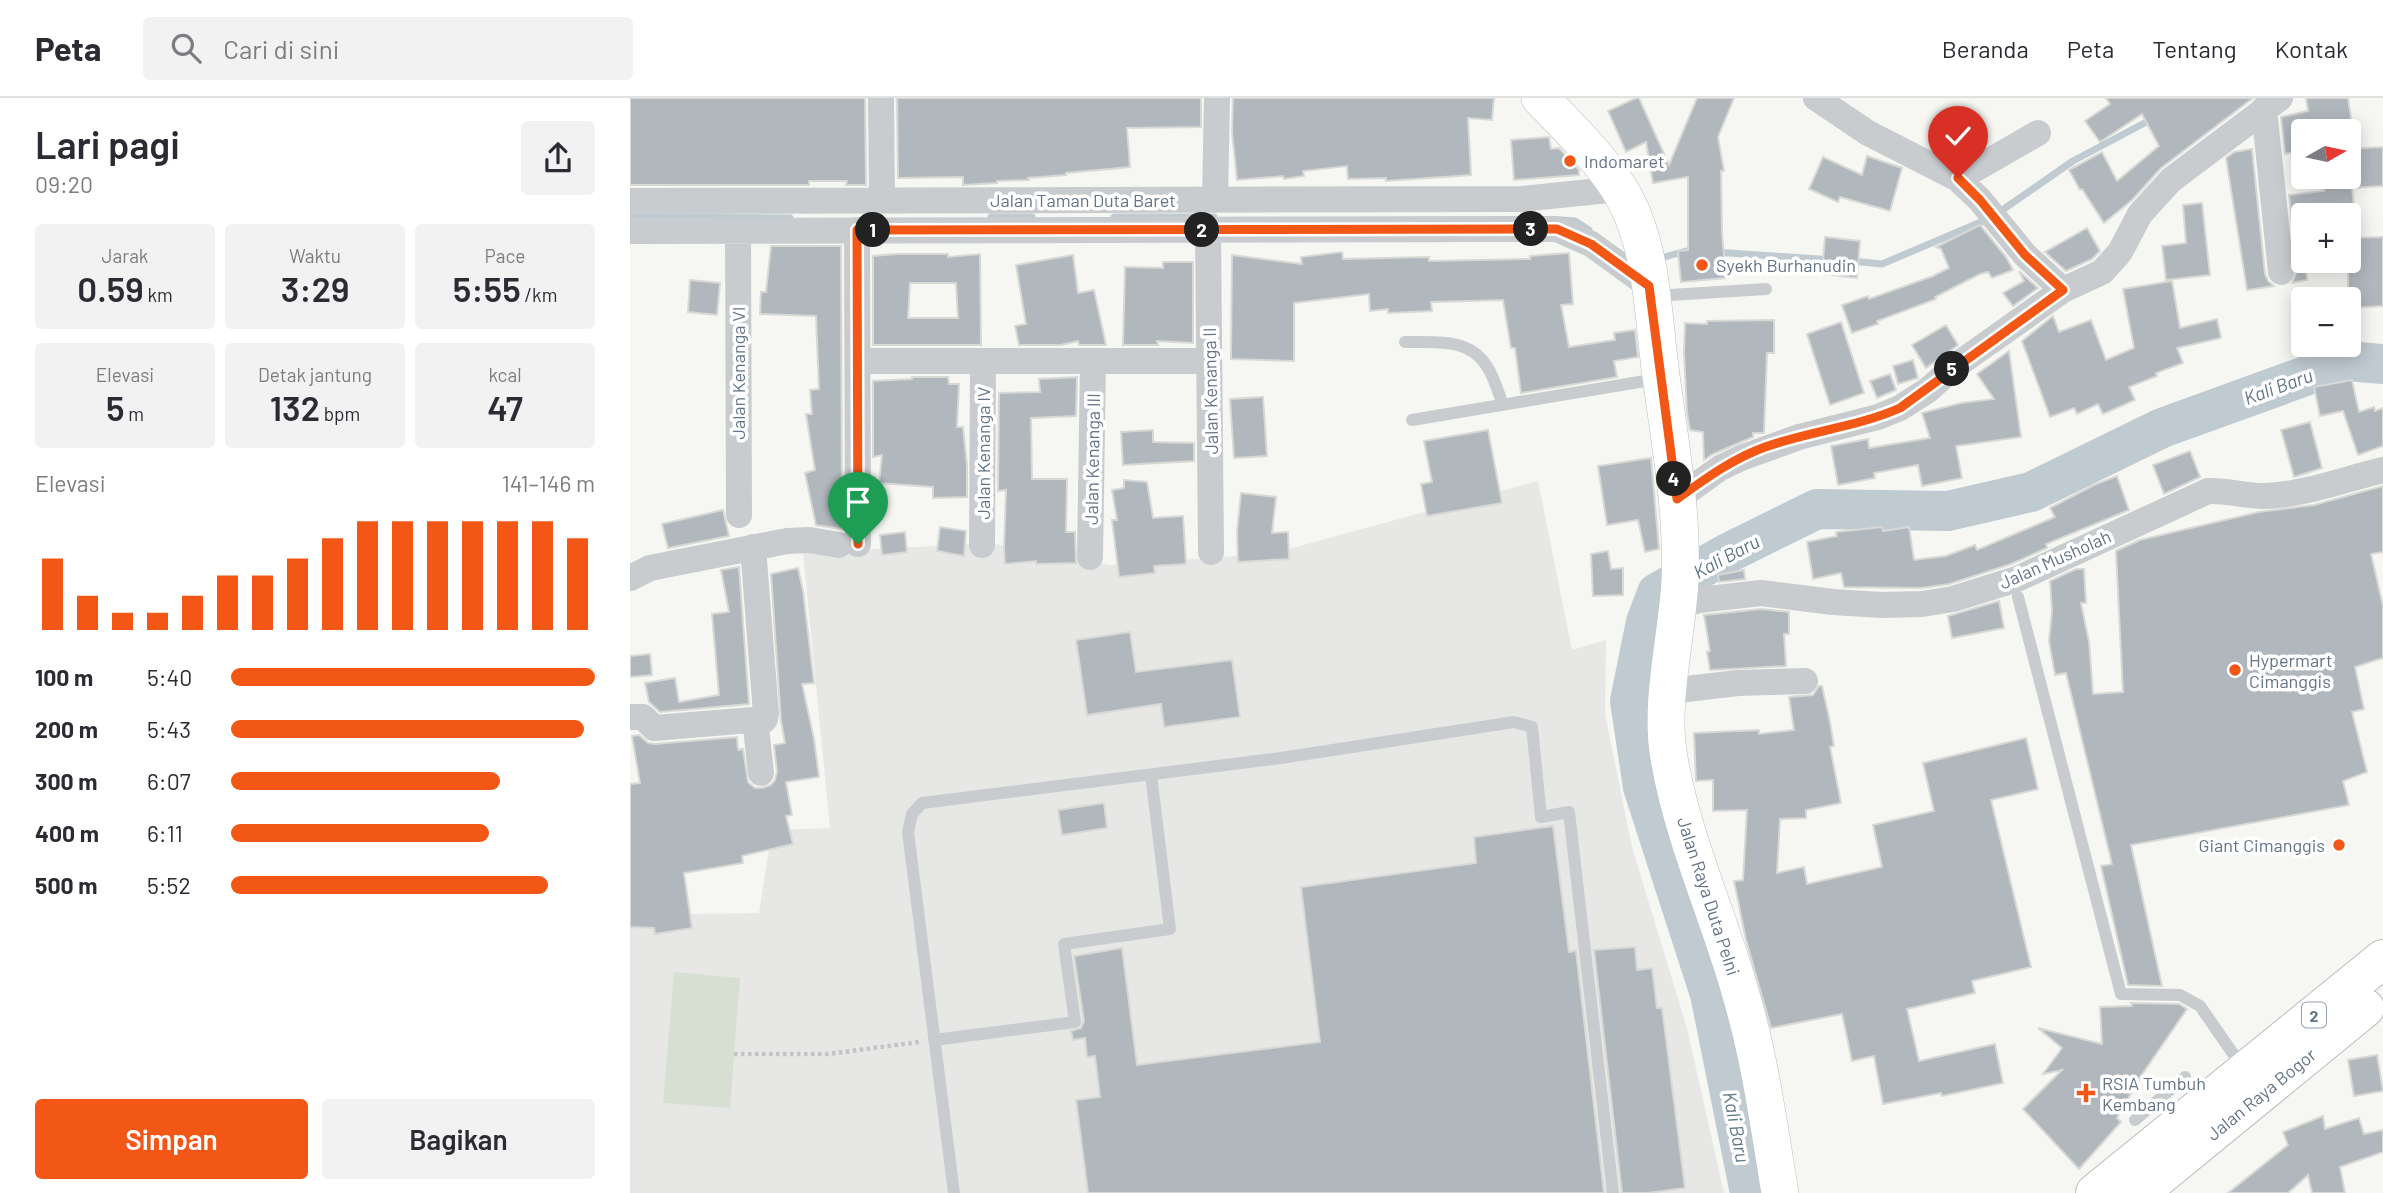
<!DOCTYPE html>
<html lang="id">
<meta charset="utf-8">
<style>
body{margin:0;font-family:Barlow,sans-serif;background:#f2f2f3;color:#2b2b33;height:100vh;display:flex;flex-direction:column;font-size:26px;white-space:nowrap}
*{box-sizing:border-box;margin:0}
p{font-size:23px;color:#7c7c81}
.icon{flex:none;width:38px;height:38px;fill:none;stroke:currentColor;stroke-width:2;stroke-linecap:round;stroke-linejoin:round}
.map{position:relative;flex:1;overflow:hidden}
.details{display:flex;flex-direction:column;background:#fff;width:630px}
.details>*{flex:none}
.needle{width:46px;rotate:81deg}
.tools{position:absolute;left:1661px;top:21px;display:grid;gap:14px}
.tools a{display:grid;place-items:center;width:70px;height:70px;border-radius:7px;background:#fff;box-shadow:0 4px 18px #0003;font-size:35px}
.pin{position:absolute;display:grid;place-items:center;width:60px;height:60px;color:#fff;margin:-72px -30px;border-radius:50% 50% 50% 0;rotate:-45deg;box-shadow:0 0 7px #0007}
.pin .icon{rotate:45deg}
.km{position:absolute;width:35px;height:35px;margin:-18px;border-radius:50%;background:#222;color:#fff;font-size:19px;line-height:35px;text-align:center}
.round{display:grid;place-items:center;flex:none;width:74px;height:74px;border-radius:7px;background:#f2f2f3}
.overview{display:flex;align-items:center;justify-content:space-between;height:119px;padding:0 35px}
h1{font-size:38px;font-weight:600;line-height:52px}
.metrics{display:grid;grid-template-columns:repeat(3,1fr);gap:10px;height:119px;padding:7px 35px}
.metrics div{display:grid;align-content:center;border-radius:7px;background:#f2f2f3;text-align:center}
.metrics b{font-size:35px;font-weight:600}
.metrics small{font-size:19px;font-weight:400}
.metrics p{font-size:19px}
.chart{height:196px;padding:14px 35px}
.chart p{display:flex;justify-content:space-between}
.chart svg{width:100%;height:126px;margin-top:7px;stroke:#f35716;stroke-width:6}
.cta{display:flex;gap:14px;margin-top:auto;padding:14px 35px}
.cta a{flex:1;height:80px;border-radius:7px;background:#f35716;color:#fff;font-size:28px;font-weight:600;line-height:80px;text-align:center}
.cta a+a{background:#f2f2f3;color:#2b2b33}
ul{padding:0 35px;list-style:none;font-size:23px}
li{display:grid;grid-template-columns:112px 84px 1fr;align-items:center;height:52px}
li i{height:18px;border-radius:9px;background:#f35716}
header{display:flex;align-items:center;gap:42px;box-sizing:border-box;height:98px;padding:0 35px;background:#fff;border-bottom:2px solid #e1e1e2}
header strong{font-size:33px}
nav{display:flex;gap:38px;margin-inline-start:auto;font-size:24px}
.search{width:490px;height:63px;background:#f2f2f3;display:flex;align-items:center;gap:18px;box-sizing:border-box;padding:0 24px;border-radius:7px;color:#7c7c81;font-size:26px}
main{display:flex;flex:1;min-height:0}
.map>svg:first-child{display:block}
.built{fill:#e7e8e6}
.green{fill:#d7dfd3}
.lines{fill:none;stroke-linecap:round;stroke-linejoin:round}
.stream{stroke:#bfcbd1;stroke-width:7}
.river{stroke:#bfcbd1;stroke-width:40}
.building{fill:#b0b7bd;stroke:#d8d8d5;stroke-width:2;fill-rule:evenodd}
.secondary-casing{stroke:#babfc4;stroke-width:38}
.highway-casing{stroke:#babdc0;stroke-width:40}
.path{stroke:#c2c3c5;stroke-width:4.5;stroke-dasharray:3.5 3.5;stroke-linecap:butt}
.lane{stroke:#c9cccf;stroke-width:12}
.street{stroke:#c9cccf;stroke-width:26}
.secondary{stroke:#fff;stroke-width:37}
.highway{stroke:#fff;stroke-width:38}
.route-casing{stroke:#fff;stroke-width:14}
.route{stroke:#f35716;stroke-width:9}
.poi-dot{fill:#f35716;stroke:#fff;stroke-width:2.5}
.labels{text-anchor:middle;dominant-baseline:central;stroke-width:7;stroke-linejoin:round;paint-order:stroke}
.shield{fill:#fff;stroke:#929eab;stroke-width:2}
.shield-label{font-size:16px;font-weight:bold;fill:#637487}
.poi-label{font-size:18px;fill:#637487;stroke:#fff;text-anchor:start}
.street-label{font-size:18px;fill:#637487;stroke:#fff}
.water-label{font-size:19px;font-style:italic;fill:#5e7783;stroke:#fff}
</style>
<header>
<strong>Peta</strong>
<div class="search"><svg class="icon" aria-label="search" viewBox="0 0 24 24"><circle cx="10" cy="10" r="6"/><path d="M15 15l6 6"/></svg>Cari di sini</div>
<nav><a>Beranda</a><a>Peta</a><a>Tentang</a><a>Kontak</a></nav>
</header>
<main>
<section class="details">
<div class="overview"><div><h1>Lari pagi</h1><p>09:20</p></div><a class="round"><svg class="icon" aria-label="share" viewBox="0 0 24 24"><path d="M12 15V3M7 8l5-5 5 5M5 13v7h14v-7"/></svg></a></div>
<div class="metrics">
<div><p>Jarak</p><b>0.59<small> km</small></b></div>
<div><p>Waktu</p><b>3:29</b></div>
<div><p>Pace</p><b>5:55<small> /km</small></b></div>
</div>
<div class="metrics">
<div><p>Elevasi</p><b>5<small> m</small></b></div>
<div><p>Detak jantung</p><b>132<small> bpm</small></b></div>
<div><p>kcal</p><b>47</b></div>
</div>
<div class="chart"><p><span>Elevasi</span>141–146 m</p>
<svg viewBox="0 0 160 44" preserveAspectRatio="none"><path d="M5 44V19M15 44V32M25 44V38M35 44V38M45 44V32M55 44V25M65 44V25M75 44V19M85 44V12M95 44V6M105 44V6M115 44V6M125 44V6M135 44V6M145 44V6M155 44V12"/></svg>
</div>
<ul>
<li><b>100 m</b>5:40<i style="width:100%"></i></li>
<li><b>200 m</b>5:43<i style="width:97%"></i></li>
<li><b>300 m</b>6:07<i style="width:74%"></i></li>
<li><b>400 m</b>6:11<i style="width:71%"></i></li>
<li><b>500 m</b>5:52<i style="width:87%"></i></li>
</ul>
<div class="cta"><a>Simpan</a><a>Bagikan</a></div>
</section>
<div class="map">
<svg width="1753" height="1095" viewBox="0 0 1753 1095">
<rect width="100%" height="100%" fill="#f6f7f3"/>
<path class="built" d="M 908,383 L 942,552 L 976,542 L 975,616 L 1002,749 L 1057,930 L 1094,1095 L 0,1095 L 0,817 L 129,815 L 142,732 L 200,730 L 173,455 L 359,445 L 480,467 L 644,455 Z"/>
<path class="green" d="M 44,874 L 110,880 L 100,1010 L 33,1005 Z"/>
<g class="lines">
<path class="stream" d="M 1368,115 L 1443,63 L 1522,21
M 0,119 L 160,120
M 361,119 L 402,119
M 484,119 L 584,119
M 932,122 L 945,123 L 959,132
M 1085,154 L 1203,162
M 1027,161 L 1056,153
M 1221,163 L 1252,166 L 1358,121"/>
<path class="river" d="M 1120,1095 L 1080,896 L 1013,689 L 1000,603 L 1016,524 L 1027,495 L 1098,455 L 1187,411 L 1318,413 L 1401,394 L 1532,330 L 1717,263 L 1753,266"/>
</g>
<path class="building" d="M 0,0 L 235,0 L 236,87 L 216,87 L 217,83 L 179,83 L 179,87 L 0,87 Z
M 267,0 L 571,0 L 571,29 L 497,30 L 500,69 L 436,75 L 436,77 L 398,80 L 399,82 L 367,83 L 367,85 L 333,87 L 333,79 L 268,80 Z
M 603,0 L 864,0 L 862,22 L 838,20 L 841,77 L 756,83 L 756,80 L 718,81 L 717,68 L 673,73 L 674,78 L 654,81 L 653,78 L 607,82 L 602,34 Z
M 1006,0 L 1009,0 L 1039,67 L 1067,0 L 1104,0 L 1088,39 L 1094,73 L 1091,73 L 1092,135 L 1096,180 L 1051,184 L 1048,153 L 1058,152 L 1058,79 L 1023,85 L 1016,44 L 996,54 L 978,13 Z
M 1476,0 L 1623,0 L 1531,70 L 1502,102 L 1474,125 L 1452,91 L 1450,92 L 1439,72 L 1472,54 L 1487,83 L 1529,48 L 1512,16 L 1470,44 L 1455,23 L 1480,6 Z
M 1676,0 L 1718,0 L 1723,33 L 1667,33 L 1671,53 L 1655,56 L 1651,19 L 1678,13 Z
M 919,39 L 921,51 L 929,50 L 949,72 L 949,77 L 884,82 L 881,42 Z
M 1753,49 L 1753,88 L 1722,90 L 1725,117 L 1673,117 L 1673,163 L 1675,163 L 1677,182 L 1662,185 L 1667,172 L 1659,97 L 1694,93 L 1691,79 L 1718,79 L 1718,51 Z
M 1622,51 L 1635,176 L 1638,183 L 1644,188 L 1617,192 L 1596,60 L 1604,54 Z
M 1237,58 L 1272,70 L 1260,113 L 1210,99 L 1208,104 L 1179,91 L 1193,59 L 1232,77 Z
M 1572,105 L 1580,177 L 1536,182 L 1532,148 L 1556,145 L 1553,107 Z
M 1350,127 L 1376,159 L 1383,172 L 1362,180 L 1358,174 L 1350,176 L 1305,199 L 1306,201 L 1247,223 L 1248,226 L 1222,235 L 1212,207 L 1238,198 L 1239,201 L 1303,178 L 1319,170 L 1311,151 L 1306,149 Z
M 1457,130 L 1470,153 L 1462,161 L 1436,173 L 1415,154 Z
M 1195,139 L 1230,143 L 1227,180 L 1192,176 Z
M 1753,139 L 1753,208 L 1718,210 L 1718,140 Z
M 141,148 L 211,148 L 212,431 L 186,427 L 175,375 L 185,372 L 176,316 L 182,316 L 180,292 L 189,291 L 186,218 L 130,216 L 131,194 L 136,194 Z
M 712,154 L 713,161 L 799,159 L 799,163 L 900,161 L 900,158 L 939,155 L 943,206 L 931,207 L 939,249 L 985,242 L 984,235 L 1005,232 L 1008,259 L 984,263 L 987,279 L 891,295 L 885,250 L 881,250 L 873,202 L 801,204 L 802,213 L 758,215 L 758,211 L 740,213 L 739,196 L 664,205 L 664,263 L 601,261 L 602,157 L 672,166 L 671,159 Z
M 266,156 L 318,156 L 318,159 L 350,156 L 351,247 L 243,247 L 243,158 ZM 280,185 L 326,185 L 328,220 L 278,220 Z
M 443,157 L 448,195 L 464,192 L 476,247 L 449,247 L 448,243 L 431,247 L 389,247 L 385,228 L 396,226 L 386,167 Z
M 533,164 L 563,164 L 563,245 L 527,243 L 528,247 L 493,247 L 495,169 L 533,170 Z
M 1389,173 L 1408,190 L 1383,208 L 1373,195 L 1394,183 Z
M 60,182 L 90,185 L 87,217 L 58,214 Z
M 1542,183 L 1550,230 L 1587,221 L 1591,240 L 1547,250 L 1553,265 L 1526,275 L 1527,278 L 1499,289 L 1505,302 L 1473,316 L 1468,306 L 1447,316 L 1444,310 L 1420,319 L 1392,243 L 1423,218 L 1429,234 L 1461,222 L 1476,262 L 1504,250 L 1493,191 Z
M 1144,222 L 1144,255 L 1137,255 L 1134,335 L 1123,335 L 1123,339 L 1083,356 L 1074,362 L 1073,334 L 1060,332 L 1057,315 L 1054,254 L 1055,225 L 1077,226 L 1077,223 Z
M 1211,224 L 1234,295 L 1200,307 L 1177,236 Z
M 1316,227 L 1328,247 L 1296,270 L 1282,247 Z
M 1379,253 L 1391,339 L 1326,348 L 1332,380 L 1292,388 L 1288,367 L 1244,375 L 1245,380 L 1208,387 L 1201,348 L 1238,341 L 1239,350 L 1300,340 L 1292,315 L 1331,305 L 1364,301 L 1347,276 Z
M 1283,262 L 1288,280 L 1268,286 L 1263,268 Z
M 1260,276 L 1266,292 L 1247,300 L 1240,283 Z
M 282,279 L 318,279 L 319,286 L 329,286 L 327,329 L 333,329 L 337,367 L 337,399 L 303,400 L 303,389 L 249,385 L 252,357 L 243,359 L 243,283 L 282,281 Z
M 447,279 L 446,318 L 401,320 L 402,381 L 437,381 L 436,434 L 445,434 L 446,465 L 406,466 L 406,463 L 375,466 L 374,450 L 376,392 L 368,393 L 369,295 L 410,294 L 409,281 Z
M 1722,282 L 1729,314 L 1744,309 L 1745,313 L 1753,310 L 1753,348 L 1728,357 L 1713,313 L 1690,318 L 1684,289 Z
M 633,299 L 637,358 L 604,360 L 600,301 Z
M 1680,324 L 1692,370 L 1664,379 L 1651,332 Z
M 523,332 L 523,344 L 564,345 L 564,363 L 493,367 L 491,334 Z
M 858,332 L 872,405 L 797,418 L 791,386 L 802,384 L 794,343 Z
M 1560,353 L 1570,379 L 1534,396 L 1523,367 Z
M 1021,360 L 1029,451 L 1015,454 L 1008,422 L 977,427 L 968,368 Z
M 1487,378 L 1499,412 L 1416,446 L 1417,450 L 1381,466 L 1319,486 L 1291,490 L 1214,489 L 1211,475 L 1183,481 L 1177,444 L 1207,438 L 1206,434 L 1252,429 L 1253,433 L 1279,429 L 1284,462 L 1316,458 L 1345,447 L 1347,452 L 1425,419 L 1420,410 L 1464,387 Z
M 494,382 L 517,384 L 523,420 L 553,418 L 556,466 L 524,468 L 525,475 L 489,479 L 482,422 L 487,422 L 482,392 L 494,390 Z
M 1753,388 L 1753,454 L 1741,456 L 1753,508 L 1753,560 L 1725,569 L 1734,611 L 1722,614 L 1737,674 L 1713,683 L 1719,707 L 1501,747 L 1532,888 L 1498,887 L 1471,768 L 1482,766 L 1436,575 L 1425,577 L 1419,543 L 1422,513 L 1420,483 L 1446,471 L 1454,471 L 1456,505 L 1451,505 L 1459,544 L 1463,596 L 1493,594 L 1486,453 L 1510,442 L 1629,414 L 1684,407 Z
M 611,395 L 646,399 L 642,435 L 658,434 L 659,461 L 608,464 L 607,434 Z
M 93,412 L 99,438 L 38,450 L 32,426 Z
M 310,429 L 336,433 L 334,458 L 307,453 Z
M 275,434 L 277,454 L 252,457 L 250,437 Z
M 978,453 L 981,471 L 993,470 L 993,497 L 963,498 L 961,456 Z
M 109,469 L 119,606 L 30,614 L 19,604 L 15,585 L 45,580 L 49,604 L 89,597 L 82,516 L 99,514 L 91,472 Z
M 168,470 L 173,493 L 184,585 L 172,586 L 184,641 L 189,679 L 156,684 L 162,717 L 156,718 L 163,746 L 112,758 L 113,765 L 54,775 L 62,830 L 25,836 L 24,830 L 0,829 L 0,686 L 10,685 L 2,638 L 9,637 L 18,645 L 25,646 L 107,639 L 108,652 L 113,651 L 118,684 L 125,690 L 133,690 L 141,687 L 145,682 L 147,674 L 144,647 L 155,645 L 151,623 L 141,476 Z
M 1114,472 L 1115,481 L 1089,484 L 1088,477 Z
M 1369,503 L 1374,530 L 1322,540 L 1318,518 Z
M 1131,511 L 1159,514 L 1159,536 L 1154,536 L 1156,568 L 1080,572 L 1077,554 L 1080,553 L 1074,517 Z
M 500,534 L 506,574 L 602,562 L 610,619 L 534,629 L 531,606 L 457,617 L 446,542 Z
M 20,556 L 22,577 L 0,579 L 0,558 Z
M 1189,588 L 1192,588 L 1200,624 L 1204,648 L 1200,649 L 1211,705 L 1176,712 L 1176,720 L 1150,721 L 1147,775 L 1174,769 L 1177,786 L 1252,769 L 1243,727 L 1304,713 L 1293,665 L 1396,640 L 1408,691 L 1361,702 L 1401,869 L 1342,883 L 1345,895 L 1277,911 L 1289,963 L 1365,946 L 1373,985 L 1312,998 L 1311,995 L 1253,1006 L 1244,958 L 1222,963 L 1212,916 L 1141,930 L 1116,842 L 1104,783 L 1113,782 L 1117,712 L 1083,713 L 1083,682 L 1066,683 L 1064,635 L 1129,632 L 1129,636 L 1164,632 L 1159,599 L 1183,597 Z
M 474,705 L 477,730 L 432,737 L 428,712 Z
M 923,728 L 939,854 L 946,853 L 974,1095 L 458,1095 L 446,1002 L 470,999 L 465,958 L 457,959 L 455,940 L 443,942 L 441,933 L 451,930 L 454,923 L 444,858 L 492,850 L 507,967 L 690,944 L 671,789 L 846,765 L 844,739 Z
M 1005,849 L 1007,872 L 1022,870 L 1027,910 L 1032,910 L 1055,1090 L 1018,1095 L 992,1095 L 964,852 Z
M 1501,905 L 1549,906 L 1557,911 L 1511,978 L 1487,1020 L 1491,1024 L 1449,1071 L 1393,1011 L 1432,972 L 1413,976 L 1432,950 L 1408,930 L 1472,946 L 1470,909 L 1502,908 Z
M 1747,957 L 1753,993 L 1724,998 L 1718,962 Z
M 1693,1018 L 1695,1031 L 1729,1020 L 1734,1036 L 1753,1032 L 1753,1054 L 1710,1069 L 1715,1095 L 1682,1095 L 1678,1077 L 1658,1095 L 1598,1095 L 1658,1047 L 1653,1034 Z"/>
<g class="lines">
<g class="secondary-casing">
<path id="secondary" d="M 910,0 C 937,27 978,68 995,101 C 1022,151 1023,215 1030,270 C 1039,340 1053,411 1050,482 C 1047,539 1029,605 1039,660 C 1053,742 1089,818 1111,897 C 1130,961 1139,1029 1150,1095"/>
</g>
<g class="highway-casing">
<path id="highway" d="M 1465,1095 L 1753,861
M 1509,1095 L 1735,910"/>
</g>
<path class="path" d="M 104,956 L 198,956 L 289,944"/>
<path class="lane" d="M 1024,198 L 1136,191
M 775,244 C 803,245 838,239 856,267 C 864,278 868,294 873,307
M 782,322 L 1027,281
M 1388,499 L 1491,896 L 1550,897 L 1570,908 L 1613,970
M 304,942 L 445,924 L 434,846 L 540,831 L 521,677
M 1505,1022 L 1555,979
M 324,1095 L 278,734 L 282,716 L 292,705 L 651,660 L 884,624 L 902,629 L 911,719 L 939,714 L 983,1095"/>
<path class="street" d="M 251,0 L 252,103
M 1186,0 L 1238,35 L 1328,81 L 1350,102 L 1395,157 L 1433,192
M 1634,11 L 1651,174
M 1328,81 L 1408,35
M 585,102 L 587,0
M 0,103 L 892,101 L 989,91
M 227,132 L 228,446
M 578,132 L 581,454
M 0,133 L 927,131 L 961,146 L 1019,188
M 108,133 L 109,417
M 228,263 L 579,263
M 1047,401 L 1090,370 L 1111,360 L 1169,339 L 1248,319 L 1270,310 L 1298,292 L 1324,269 L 1433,192 L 1472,174 L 1490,154 L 1510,116 L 1541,82 L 1650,0
M 352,447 L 353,263
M 123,449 L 136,616 L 135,621 L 126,629 L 131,675
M 460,459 L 463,263
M 0,480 L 20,470 L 157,443 L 180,442 L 209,447
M 1048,508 L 1069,502 L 1131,495 L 1203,504 L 1252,507 L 1292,506 L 1323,501 L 1387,481 L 1578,393 C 1598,392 1617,399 1637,398 C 1676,396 1715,381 1753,372
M 1039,593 L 1108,585 L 1175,583
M 0,619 L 13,619 L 24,630 L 135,621"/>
<use href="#secondary" class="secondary"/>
<use href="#highway" class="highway"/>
</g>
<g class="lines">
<g class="route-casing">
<path id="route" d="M 228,446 L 227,132 L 927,131 L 961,146 L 1019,188 L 1047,401 C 1075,381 1102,361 1135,349 C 1180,333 1227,329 1270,310 L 1433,192 L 1395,157 L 1350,102 L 1328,80"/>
</g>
<use href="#route" class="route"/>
</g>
<g class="poi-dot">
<circle cx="940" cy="63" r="7"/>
<circle cx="1072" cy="167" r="7"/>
<circle cx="1605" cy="572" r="7"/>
<circle cx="1709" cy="747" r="7"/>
<path d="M1452.5 984.5h7v7h7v7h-7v7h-7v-7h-7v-7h7z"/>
</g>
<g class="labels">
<rect class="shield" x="1672" y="904.5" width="24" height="25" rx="5"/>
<g class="shield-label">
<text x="1684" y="917">2</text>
</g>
<g class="poi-label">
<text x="954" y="63">Indomaret</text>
<text x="1086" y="167">Syekh Burhanudin</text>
<text x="1619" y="562">Hypermart<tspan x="1619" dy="21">Cimanggis</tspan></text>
<text x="1695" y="747" text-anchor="end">Giant Cimanggis</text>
<text x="1472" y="985">RSIA Tumbuh<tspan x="1472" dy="21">Kembang</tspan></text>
</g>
<g class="street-label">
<text x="453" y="102">Jalan Taman Duta Baret</text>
<text transform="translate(108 275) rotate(-90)">Jalan Kenanga VI</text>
<text transform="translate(580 293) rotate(-91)">Jalan Kenanga II</text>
<text transform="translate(353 355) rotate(-90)">Jalan Kenanga IV</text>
<text transform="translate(462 361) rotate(-89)">Jalan Kenanga III</text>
<text transform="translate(1425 461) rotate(-24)">Jalan Musholah</text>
<text transform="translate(1079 798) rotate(72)">Jalan Raya Duta Pelni</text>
<text transform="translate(1631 996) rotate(-39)">Jalan Raya Bogor</text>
</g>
<g class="water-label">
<text transform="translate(1648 288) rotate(-20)">Kali Baru</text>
<text transform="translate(1096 458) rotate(-28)">Kali Baru</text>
<text transform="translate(1107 1029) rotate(79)">Kali Baru</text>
</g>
</g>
</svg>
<div class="tools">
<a><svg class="needle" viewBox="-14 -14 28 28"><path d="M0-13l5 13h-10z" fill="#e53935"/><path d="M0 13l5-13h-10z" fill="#7c7c81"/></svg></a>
<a>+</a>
<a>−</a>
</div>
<div class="pin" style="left:228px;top:446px;background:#1e9e55"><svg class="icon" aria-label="arrive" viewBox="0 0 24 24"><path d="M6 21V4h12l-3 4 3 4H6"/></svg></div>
<div class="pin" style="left:1328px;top:80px;background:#d93025"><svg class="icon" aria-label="check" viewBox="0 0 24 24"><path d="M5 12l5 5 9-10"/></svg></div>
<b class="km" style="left:243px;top:132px">1</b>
<b class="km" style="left:572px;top:132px">2</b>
<b class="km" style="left:901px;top:131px">3</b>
<b class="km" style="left:1044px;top:381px">4</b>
<b class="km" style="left:1322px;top:271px">5</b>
</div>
</main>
